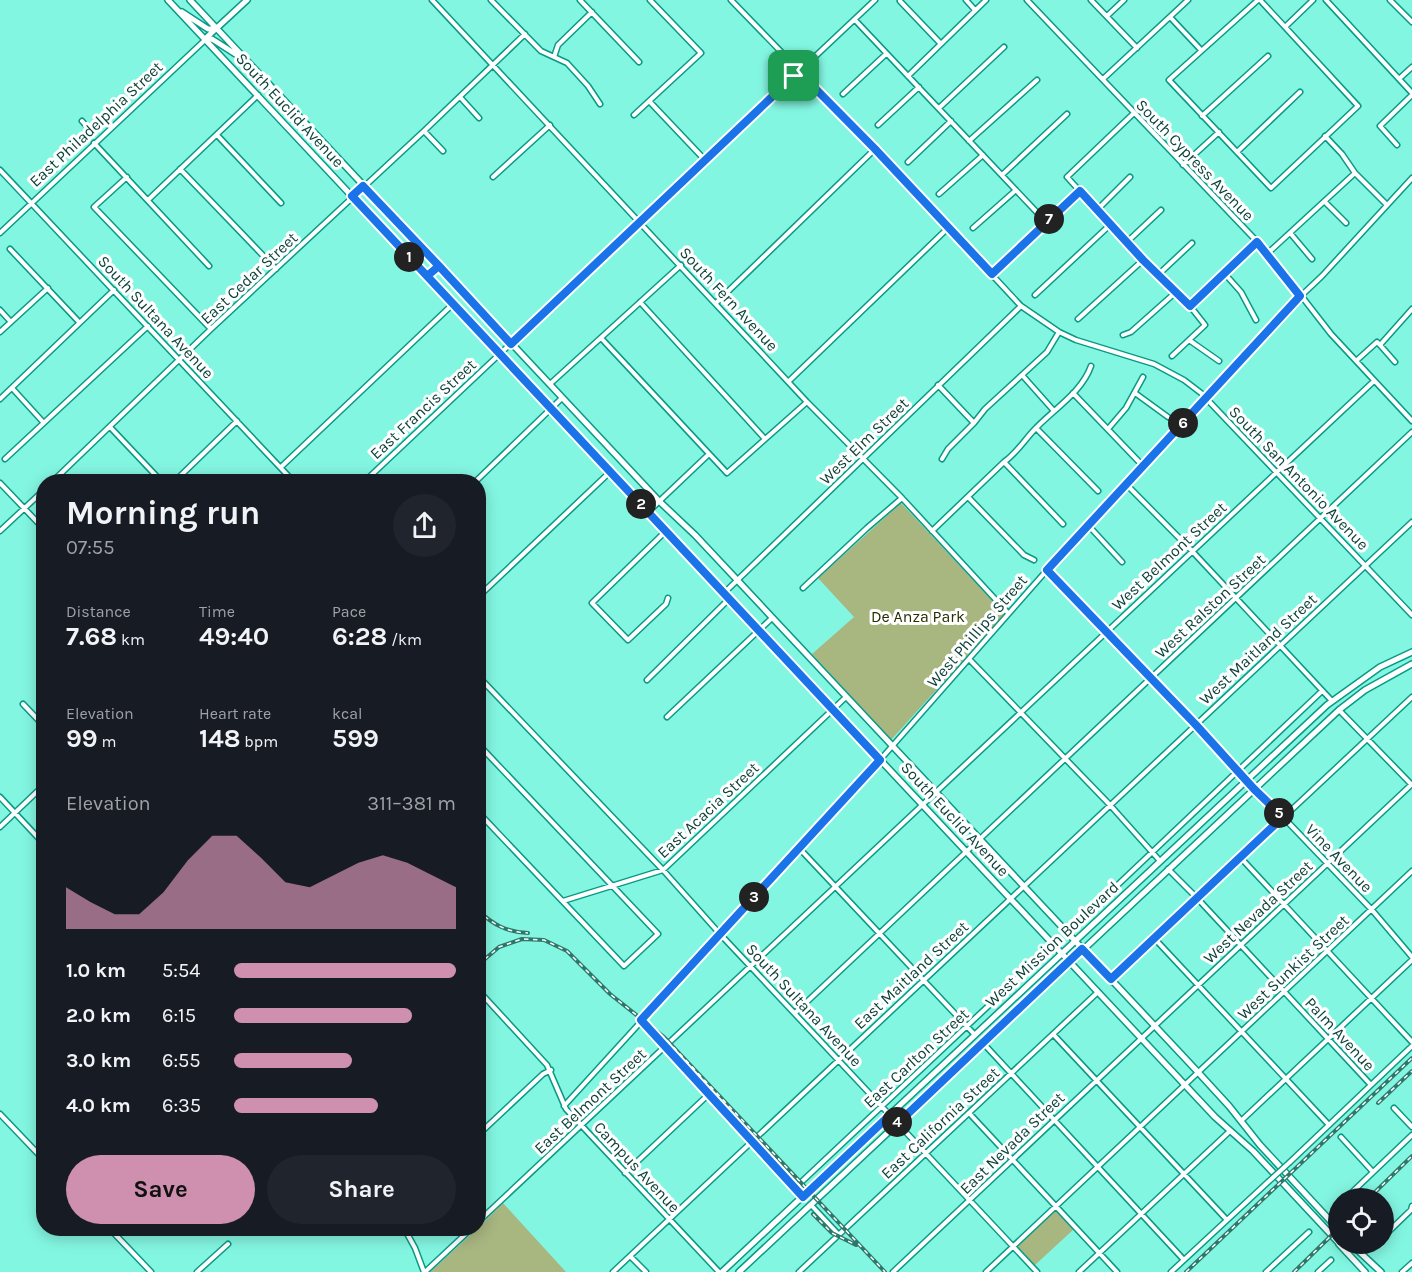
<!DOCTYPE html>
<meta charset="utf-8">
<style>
body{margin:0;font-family:Karla,sans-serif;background:#20242c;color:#f1f3f6;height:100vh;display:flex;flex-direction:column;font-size:22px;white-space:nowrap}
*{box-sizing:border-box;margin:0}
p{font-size:20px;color:#9ea1a6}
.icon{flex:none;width:33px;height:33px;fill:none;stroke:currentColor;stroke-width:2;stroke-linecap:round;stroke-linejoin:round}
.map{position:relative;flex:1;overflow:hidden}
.side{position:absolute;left:36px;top:474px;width:450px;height:762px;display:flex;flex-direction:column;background:#171b24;border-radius:24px;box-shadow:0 3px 15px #0003}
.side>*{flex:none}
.fabs{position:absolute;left:1328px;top:1188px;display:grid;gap:12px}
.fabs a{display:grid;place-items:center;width:66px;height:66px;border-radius:50%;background:#171b24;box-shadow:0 3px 15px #0003;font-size:30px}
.pin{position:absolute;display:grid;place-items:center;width:51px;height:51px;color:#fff;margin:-26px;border-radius:12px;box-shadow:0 3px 9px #0006}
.km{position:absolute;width:30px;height:30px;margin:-15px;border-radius:50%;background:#222;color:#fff;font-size:16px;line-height:30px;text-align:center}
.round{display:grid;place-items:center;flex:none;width:63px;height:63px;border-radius:32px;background:#20242c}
.overview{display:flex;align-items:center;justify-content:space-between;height:102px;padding:0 30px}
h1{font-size:33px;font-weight:700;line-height:45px}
.figures{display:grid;grid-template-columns:repeat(3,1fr);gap:9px;height:102px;padding:6px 30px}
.figures div{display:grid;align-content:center}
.figures b{font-size:26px;font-weight:700}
.figures small{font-size:16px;font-weight:400}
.figures p{font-size:16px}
.chart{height:168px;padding:12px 30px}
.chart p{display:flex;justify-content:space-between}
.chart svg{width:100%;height:108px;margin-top:6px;fill:#cf90af;opacity:.7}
.button{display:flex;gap:12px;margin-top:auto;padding:12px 30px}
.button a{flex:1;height:69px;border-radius:36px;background:#cf90af;color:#111;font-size:24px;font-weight:700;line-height:69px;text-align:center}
.button a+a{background:#20242c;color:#f1f3f6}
ul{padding:0 30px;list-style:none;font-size:20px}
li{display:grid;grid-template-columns:96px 72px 1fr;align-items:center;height:45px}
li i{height:15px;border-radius:8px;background:#cf90af}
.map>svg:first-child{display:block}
.green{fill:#a8b680}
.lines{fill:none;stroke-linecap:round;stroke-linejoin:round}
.minor-casing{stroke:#099987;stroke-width:7}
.major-casing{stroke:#099987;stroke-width:8}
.minor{stroke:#fff;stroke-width:4}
.major{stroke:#fff;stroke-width:5}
.rail-casing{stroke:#2e776b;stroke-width:4}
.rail{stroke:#fff;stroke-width:1.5;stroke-dasharray:4.5;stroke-linecap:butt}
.minor-bridge-casing{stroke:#099987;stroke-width:7;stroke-linecap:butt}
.minor-bridge{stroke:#fff;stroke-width:4}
.route-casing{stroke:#fff;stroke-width:12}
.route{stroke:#1a73e8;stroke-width:8}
.labels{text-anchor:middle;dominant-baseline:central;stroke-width:6;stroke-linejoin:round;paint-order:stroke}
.street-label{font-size:16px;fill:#093f37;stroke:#fff}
.park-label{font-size:16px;fill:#262f01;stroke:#fff}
</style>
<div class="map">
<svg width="1412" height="1272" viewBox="0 0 1412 1272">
<rect width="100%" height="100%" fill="#83f6e1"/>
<path class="green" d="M 901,503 L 1005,614 L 891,740 L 812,654 L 854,617 L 818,578 Z
M 503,1203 L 566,1272 L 430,1272 L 478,1228 Z
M 1055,1210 L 1074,1229 L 1035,1265 L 1017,1246 Z"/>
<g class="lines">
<g class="minor-casing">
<path id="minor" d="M 432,0 L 807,402 L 902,498 L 1008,613
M 491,0 L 541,51 L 567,63 L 588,86 L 600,104
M 580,0 L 639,62
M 731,0 L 875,149 L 1021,306 L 1059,332 L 1076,340 L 1154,364 L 1184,380 L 1201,393 L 1412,615
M 966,0 L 975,10
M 1027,0 L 1268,253 L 1331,334 L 1412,421
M 1091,0 L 1137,48
M 1258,0 L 1169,80 L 1271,188 L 1358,106 L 1260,0
M 1326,0 L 1412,93
M 1390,0 L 1412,22
M 900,1 L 941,44
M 1107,16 L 1124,0
M 1170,17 L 1201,50
M 855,20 L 1046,222
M 1285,27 L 1313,0
M 554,57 L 558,45 L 592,12
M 908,76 L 986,0
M 1400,78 L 1412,67
M 1103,79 L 1188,0
M 843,94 L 886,54
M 460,97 L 479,118
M 650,102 L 704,159
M 939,108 L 1004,47
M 1134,113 L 1067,177 L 1143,260 L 1190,306 L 1205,325 L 1172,356
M 634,115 L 701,53 L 650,0
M 1202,116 L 1268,56
M 82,121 L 91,131
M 878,125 L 919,87
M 424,131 L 443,151
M 217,135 L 281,203
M 1325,136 L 1342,154 L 1355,173 L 1387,205
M 969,141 L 1037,80
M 94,143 L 209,266
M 1397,145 L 1380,126 L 1412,95
M 1237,152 L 1300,92
M 908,162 L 951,121
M 1183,165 L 1219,132
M 180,169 L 276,269
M 0,170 L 294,482
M 1002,175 L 1067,114
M 127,177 L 94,207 L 211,329
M 493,177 L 550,125
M 939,194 L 983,155
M 148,200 L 258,95
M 1325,202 L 1346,223
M 1098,209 L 1130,177
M 973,228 L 1016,190
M 0,233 L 205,40
M 1291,234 L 1312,259
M 1127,242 L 1161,210
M 10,249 L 79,322
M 1268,253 L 1355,173
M 992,274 L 1080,191
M 1159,274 L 1192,243
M 1225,274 L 1241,292 L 1256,320
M 1035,295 L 1111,224
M 640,302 L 765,439
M 716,303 L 875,149
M 1190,306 L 1257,241
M 0,310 L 11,322
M 1078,319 L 1143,260
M 0,332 L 48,288
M 1123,335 L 1131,332 L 1176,292
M 601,338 L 727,473 L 807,402
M 1189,340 L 1219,361
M 1356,361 L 1377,342 L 1380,345
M 1395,362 L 1380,345 L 1412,309
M 1022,375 L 1054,411
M 789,381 L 948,228
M 550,384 L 681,265
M 938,385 L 974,423
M 12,388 L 43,422
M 1073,393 L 1143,466
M 1135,393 L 1168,417
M 0,399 L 114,290
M 110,427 L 162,482
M 1036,428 L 1098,491
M 1108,429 L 1126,408 L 1143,377
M 5,459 L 148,326
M 942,459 L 948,449 L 974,423 L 985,409 L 1047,352 L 1059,332
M 1004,462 L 1063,524
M 281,467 L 453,304
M 52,482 L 211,329 L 424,131 L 525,34
M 174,482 L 237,421
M 364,482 L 875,0
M 475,482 L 562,398
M 0,483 L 44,529
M 1126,484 L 1192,551 L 1332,701
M 968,497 L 1024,555 L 1034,560
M 648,512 L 709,454
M 1088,525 L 1122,562
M 0,531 L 44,490
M 666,531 L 592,603 L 628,640 L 666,604 L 668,598
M 932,531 L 1004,462 C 1017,453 1025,439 1036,428 C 1054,409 1082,392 1091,366
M 1047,570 L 1196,725 L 1254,789 L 1283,817 L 1372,910 L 1412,957
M 803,588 L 867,528 L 902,498
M 724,593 L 1021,306
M 478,597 L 610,472
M 969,659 L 1110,805 L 1160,861
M 478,676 L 663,870 L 720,934 L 1037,1272
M 647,680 L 729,599
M 23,704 L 44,726
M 1339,710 L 1412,785
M 667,717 L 772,618
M 478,744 L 658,934 L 624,966 L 478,812
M 0,797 L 44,844
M 0,827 L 44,785
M 799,848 L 975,1035
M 1240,857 L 1412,1042
M 1168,869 L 1197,898 L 1371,1085
M 563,901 L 663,870 L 846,697
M 1067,933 L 1322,691
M 1154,938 L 1329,1125
M 1111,979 L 1412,697
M 478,990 L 547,1065 L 566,1109 L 719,1272
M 795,1013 L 1412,432
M 641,1020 L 803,1197
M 1053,1034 L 1227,1220
M 983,1043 L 1184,1260
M 564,1106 L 880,760 L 1047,570 L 1285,311 L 1322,276 L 1412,178
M 1394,1108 L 1412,1127
M 969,1113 L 1117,1272
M 0,1114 L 44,1160
M 1241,1121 L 1412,960
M 478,1135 L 543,1074 L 551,1070
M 1341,1137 L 1373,1172
M 1290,1162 L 1412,1046
M 625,1173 L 709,1094
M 795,1188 L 1053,945
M 1346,1198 L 1412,1135
M 811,1205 L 839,1235
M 478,1222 L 1374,381
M 109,1228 L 151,1272
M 404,1228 L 415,1248 L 424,1272
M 1383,1237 L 1411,1210 L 1412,1206
M 630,1256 L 646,1272
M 197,1272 L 228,1244
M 425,1272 L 472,1228
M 613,1272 L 1412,522
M 799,1272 L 1098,992
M 893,1272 L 1412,784
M 986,1272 L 1412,871
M 1079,1272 L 1230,1131
M 1171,1272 L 1268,1182
M 1266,1272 L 1309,1232
M 1318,1272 L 1331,1260
M 1402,1272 L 1412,1263"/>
</g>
<g class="major-casing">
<path id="major" d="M 168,0 L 1185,1085 L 1215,1117 L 1253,1151 L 1338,1242
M 190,0 L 659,501 L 695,535 L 1196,1070 L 1229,1106 L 1260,1145 L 1338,1229
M 182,12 L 208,29 L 215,29
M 206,38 L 247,0
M 205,40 L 212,39 L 240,57
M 1339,1244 L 1365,1272
M 1351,1244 L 1381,1272
M 722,1272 L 1327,705 L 1380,667 L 1412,652
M 739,1272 L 1339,710 L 1365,690 L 1412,664"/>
</g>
<use href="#minor" class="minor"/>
<use href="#major" class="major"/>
<g class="rail-casing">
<path id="rail" d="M 478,910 C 493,925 507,932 528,933
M 478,965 L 499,947 L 522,939 L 544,940 L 567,951 L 610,994 L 664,1037 L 885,1272
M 1378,1103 L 1412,1071
M 1369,1198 L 1412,1156
M 813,1214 L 832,1233 L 856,1245
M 1186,1272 L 1412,1058
M 1294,1272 L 1338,1229"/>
</g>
<use href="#rail" class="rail"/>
<g class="minor-bridge-casing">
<path id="minor-bridge" d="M 1268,1182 L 1290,1162"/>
</g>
<use href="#minor-bridge" class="minor-bridge"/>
</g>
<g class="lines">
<g class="route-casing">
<path id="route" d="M 794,76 L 511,344 L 439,266 L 427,276 L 352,196 L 363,186 L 439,266 L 427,276 L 880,760 L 641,1020 L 803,1197 L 890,1115 L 898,1123 L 1082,949 L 1111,979 L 1283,817 L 1254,789 L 1196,725 L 1047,570 L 1300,296 L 1257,242 L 1190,306 L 1143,260 L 1080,191 L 992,274 L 875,149 L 799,72 L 794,76"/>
</g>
<use href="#route" class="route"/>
</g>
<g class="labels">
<g class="street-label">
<text transform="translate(290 110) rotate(47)">South Euclid Avenue</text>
<text transform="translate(96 124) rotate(-43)">East Philadelphia Street</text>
<text transform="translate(1195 160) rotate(46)">South Cypress Avenue</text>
<text transform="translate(249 278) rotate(-43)">East Cedar Street</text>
<text transform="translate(729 299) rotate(47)">South Fern Avenue</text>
<text transform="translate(156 317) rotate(47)">South Sultana Avenue</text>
<text transform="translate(423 409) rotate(-43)">East Francis Street</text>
<text transform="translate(864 441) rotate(-44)">West Elm Street</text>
<text transform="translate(1299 478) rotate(46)">South San Antonio Avenue</text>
<text transform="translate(1169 556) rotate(-43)">West Belmont Street</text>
<text transform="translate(1210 606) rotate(-43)">West Ralston Street</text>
<text transform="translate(977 631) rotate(-49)">West Phillips Street</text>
<text transform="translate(1258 649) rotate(-43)">West Maitland Street</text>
<text transform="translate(708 810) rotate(-43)">East Acacia Street</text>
<text transform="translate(955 819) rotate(47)">South Euclid Avenue</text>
<text transform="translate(1339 858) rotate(46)">Vine Avenue</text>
<text transform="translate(1258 912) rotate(-43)">West Nevada Street</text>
<text transform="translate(1052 944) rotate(-43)">West Mission Boulevard</text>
<text transform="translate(1293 967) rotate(-43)">West Sunkist Street</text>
<text transform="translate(911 975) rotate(-43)">East Maitland Street</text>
<text transform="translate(804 1005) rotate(47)">South Sultana Avenue</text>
<text transform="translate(1340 1034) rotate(47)">Palm Avenue</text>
<text transform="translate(916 1058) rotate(-43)">East Carlton Street</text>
<text transform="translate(590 1101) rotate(-43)">East Belmont Street</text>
<text transform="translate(940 1123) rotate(-43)">East California Street</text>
<text transform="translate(1012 1143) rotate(-44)">East Nevada Street</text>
<text transform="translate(637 1167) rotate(47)">Campus Avenue</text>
</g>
<g class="park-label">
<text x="918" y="616">De Anza Park</text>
</g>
</g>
</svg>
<div class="fabs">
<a><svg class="icon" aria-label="locate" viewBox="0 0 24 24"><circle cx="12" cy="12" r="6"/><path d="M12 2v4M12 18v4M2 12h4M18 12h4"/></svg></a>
</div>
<div class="pin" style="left:794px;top:76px;background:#1e9e55"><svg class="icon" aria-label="arrive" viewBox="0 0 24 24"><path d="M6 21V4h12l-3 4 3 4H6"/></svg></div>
<b class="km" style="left:409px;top:257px">1</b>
<b class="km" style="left:641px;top:504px">2</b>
<b class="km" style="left:754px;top:897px">3</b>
<b class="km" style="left:897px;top:1122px">4</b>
<b class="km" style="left:1279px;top:813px">5</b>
<b class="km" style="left:1183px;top:423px">6</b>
<b class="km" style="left:1049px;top:219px">7</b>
<section class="side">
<div class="overview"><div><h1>Morning run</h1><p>07:55</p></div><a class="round"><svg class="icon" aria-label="share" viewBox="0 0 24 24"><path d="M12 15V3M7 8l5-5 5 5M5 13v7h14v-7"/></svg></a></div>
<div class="figures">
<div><p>Distance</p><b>7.68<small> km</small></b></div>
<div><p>Time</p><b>49:40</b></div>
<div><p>Pace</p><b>6:28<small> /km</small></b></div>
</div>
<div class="figures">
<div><p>Elevation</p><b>99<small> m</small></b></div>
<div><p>Heart rate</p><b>148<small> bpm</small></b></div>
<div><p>kcal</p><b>599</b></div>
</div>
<div class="chart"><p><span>Elevation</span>311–381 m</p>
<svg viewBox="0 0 160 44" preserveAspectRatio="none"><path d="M0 44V27L10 33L20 38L30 38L40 29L50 16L60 6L70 6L80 15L90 25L100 27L110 22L120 17L130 14L140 17L150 22L160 27V44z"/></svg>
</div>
<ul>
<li><b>1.0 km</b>5:54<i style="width:100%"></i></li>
<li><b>2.0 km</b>6:15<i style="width:80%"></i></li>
<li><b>3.0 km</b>6:55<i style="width:53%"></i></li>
<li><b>4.0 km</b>6:35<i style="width:65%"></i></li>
</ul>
<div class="button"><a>Save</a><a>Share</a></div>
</section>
</div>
